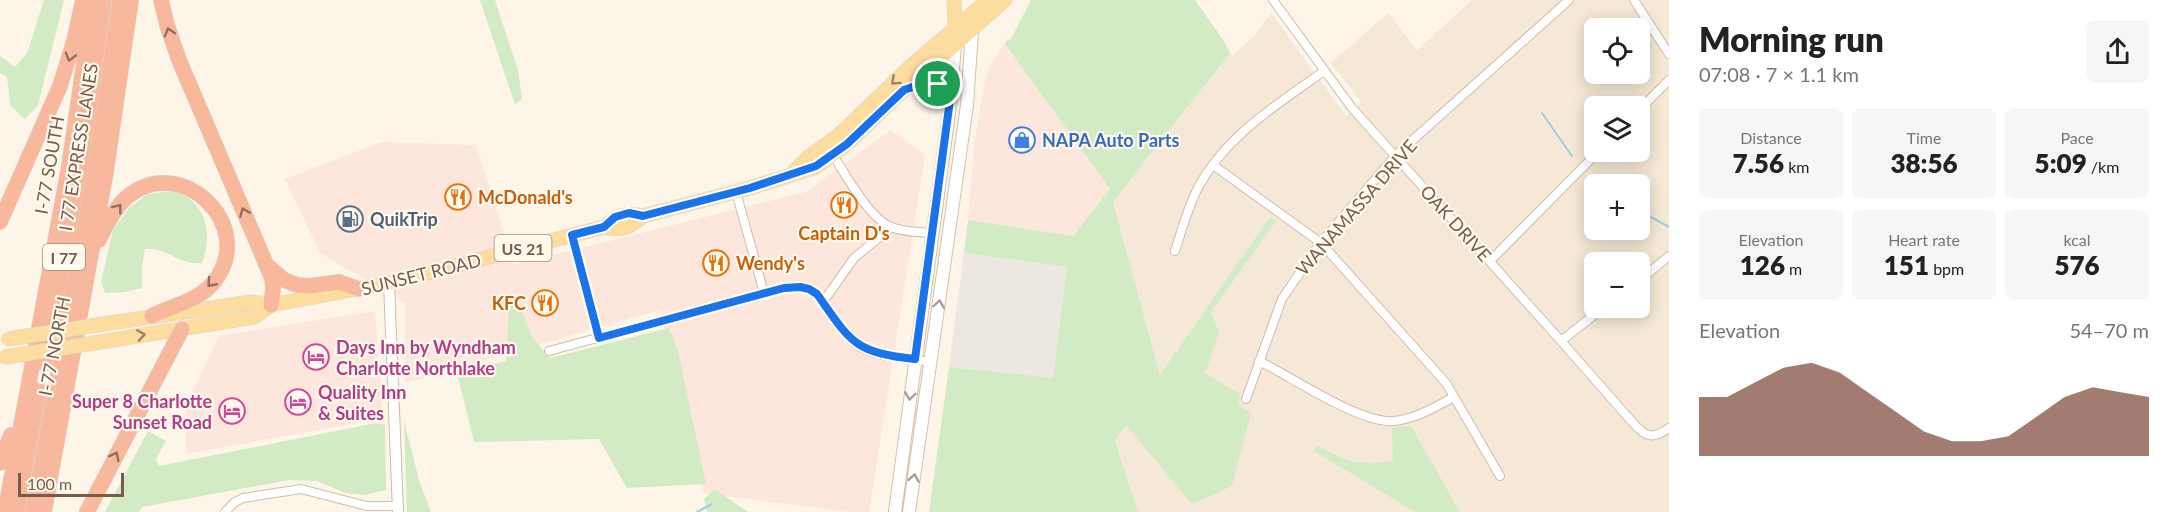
<!DOCTYPE html>
<meta charset="utf-8">
<style>
body{margin:0;font-family:Lato,sans-serif;background:#f6f6f6;color:#222;height:100vh;display:flex;flex-direction:column;font-size:22px;white-space:nowrap}
*{box-sizing:border-box;margin:0}
p{font-size:20px;color:#767676}
.icon{flex:none;width:33px;height:33px;fill:none;stroke:currentColor;stroke-width:2;stroke-linecap:round;stroke-linejoin:round}
.map{position:relative;flex:1;overflow:hidden}
.details{display:flex;flex-direction:column;background:#fff;width:510px}
.details>*{flex:none}
.buttons{position:absolute;left:1584px;top:18px;display:grid;gap:12px}
.buttons a{display:grid;place-items:center;width:66px;height:66px;border-radius:9px;background:#fff;box-shadow:0 3px 15px #0003;font-size:30px}
.scale{position:absolute;left:18px;bottom:15px;width:106px;box-sizing:border-box;padding-left:6px;border:3px solid #785c4b;border-top:0;font-size:16px;line-height:21px;white-space:nowrap;color:#785c4b;-webkit-text-stroke:4px #fff9ee;paint-order:stroke}
.pin{position:absolute;display:grid;place-items:center;width:51px;height:51px;color:#fff;margin:-26px;border:3px solid #fff;border-radius:50%;box-shadow:0 2px 6px #0007}
.round{display:grid;place-items:center;flex:none;width:63px;height:63px;border-radius:9px;background:#f6f6f6}
.overview{display:flex;align-items:center;justify-content:space-between;height:102px;padding:0 30px}
h1{font-size:33px;font-weight:800;line-height:45px}
.stats{display:grid;grid-template-columns:repeat(3,1fr);gap:9px;height:102px;padding:6px 30px}
.stats div{display:grid;align-content:center;border-radius:9px;background:#f6f6f6;text-align:center}
.stats b{font-size:26px;font-weight:800}
.stats small{font-size:16px;font-weight:400}
.stats p{font-size:16px}
.chart{height:168px;padding:12px 30px}
.chart p{display:flex;justify-content:space-between}
.chart svg{width:100%;height:108px;margin-top:6px;fill:#7c4634;opacity:.7}
main{display:flex;flex:1;min-height:0}
.map>svg:first-child{display:block}
.residential{fill:#f5e8d6;fill-rule:evenodd}
.commercial{fill:#fde6db}
.industrial{fill:#ede7e1}
.green{fill:#d3ebc5}
.lines{fill:none;stroke-linecap:round;stroke-linejoin:round}
.stream{stroke:#a1cfd9;stroke-width:2}
.minor-casing{stroke:#cfbdad;stroke-width:10}
.tertiary-casing{stroke:#cfbdad;stroke-width:12}
.secondary-casing{stroke:#d5c0ad;stroke-width:14}
.primary-casing{stroke:#dcd5d0;stroke-width:15}
.motorway-casing{stroke:#dcd5d0;stroke-width:16}
.minor{stroke:#fff;stroke-width:8}
.tertiary{stroke:#fff;stroke-width:10}
.secondary{stroke:#fff;stroke-width:12}
.primary{stroke:#fcdd9f;stroke-width:14}
.motorway{stroke:#f8b89d;stroke-width:15}
.primary-bridge-casing{stroke:#dcd5d0;stroke-width:15;stroke-linecap:butt}
.primary-bridge{stroke:#fcdd9f;stroke-width:14}
.oneway{stroke:#926e5b}
.oneway2{stroke:#a08364}
.oneway3{stroke:#ae9d93}
.route-casing{stroke:#fff;stroke-width:12}
.route{stroke:#1a73e8;stroke-width:8}
.labels{text-anchor:middle;dominant-baseline:central;stroke-width:4.5;stroke-linejoin:round;paint-order:stroke}
.shield{fill:#fff9ee;stroke:#a08b7c;stroke-width:1.5}
.shield-label{font-size:16px;font-weight:bold;fill:#785c4b}
.shop-label{font-size:18px;font-weight:bold;fill:#366cbe;stroke:#fff9ee;text-anchor:start}
.street-label{font-size:18px;fill:#785c4b;stroke:#fff9ee}
.food-label{font-size:18px;font-weight:bold;fill:#c56008;stroke:#fff9ee;text-anchor:start}
.service-label{font-size:18px;font-weight:bold;fill:#4e5e75;stroke:#fff9ee;text-anchor:start}
.hotel-label{font-size:18px;font-weight:bold;fill:#b23c85;stroke:#fff9ee;text-anchor:start}
</style>
<main>
<div class="map">
<svg width="1669" height="512" viewBox="0 0 1669 512">
<rect width="100%" height="100%" fill="#fdf5e7"/>
<path class="residential" d="M 1472,0 L 1669,0 L 1669,512 L 1138,512 L 1115,439 L 1168,363 L 1160,375 L 1113,202 L 1230,53 L 1233,56 L 1254,36 L 1271,13 L 1346,116 L 1361,102 L 1331,63 L 1388,13 L 1417,50 ZM 1594,28 L 1640,28 L 1640,74 L 1594,74 ZM 1594,106 L 1640,106 L 1640,152 L 1594,152 ZM 1594,184 L 1640,184 L 1640,230 L 1594,230 ZM 1594,262 L 1640,262 L 1640,308 L 1594,308 Z"/>
<path class="commercial" d="M 1005,44 L 1110,189 L 1073,236 L 968,220 L 975,138 L 985,82 L 990,64 Z
M 891,130 L 925,155 L 869,512 L 849,512 L 703,493 L 660,310 L 405,383 L 405,303 L 320,253 L 285,179 L 382,142 L 476,145 L 514,265 L 806,192 Z
M 375,311 L 383,418 L 186,454 L 186,407 L 219,336 Z"/>
<path class="industrial" d="M 964,253 L 1067,267 L 1053,379 L 949,367 Z"/>
<path class="green" d="M 44,0 L 64,0 L 38,105 L 25,119 L 10,105 L 7,77 L 0,73 L 0,56 L 15,67 L 27,53 Z
M 480,0 L 495,0 L 518,70 L 522,99 L 515,104 Z
M 1031,0 L 1195,0 L 1224,41 L 1230,53 L 1113,202 L 1160,375 L 1270,217 L 1276,221 L 1211,312 L 1219,332 L 1205,373 L 1240,394 L 1238,405 L 1251,413 L 1232,486 L 1192,504 L 1126,425 L 1115,440 L 1138,512 L 929,512 L 949,367 L 1053,378 L 1067,267 L 964,253 L 968,220 L 1073,236 L 1110,189 L 1005,44 L 1008,39 L 1010,41 Z
M 173,191 C 179,194 187,196 191,200 C 210,216 210,242 202,263 C 180,266 166,247 145,249 L 142,267 L 142,288 L 125,292 L 105,293 L 101,282 L 113,230 L 130,207 L 148,194 Z
M 517,299 L 531,335 L 550,358 L 669,328 L 678,350 L 706,484 L 627,488 L 599,439 L 474,442 L 457,373 L 506,361 L 509,303 Z
M 404,421 L 419,480 L 431,512 L 407,512 Z
M 376,423 L 385,425 L 386,490 L 365,495 L 345,493 L 317,481 L 289,480 L 142,507 L 139,512 L 105,512 L 148,431 L 166,441 L 156,459 L 159,466 Z
M 1411,426 L 1460,512 L 1415,512 L 1314,451 L 1318,445 C 1348,464 1358,465 1393,461 L 1392,428 Z
M 715,489 L 748,512 L 707,512 L 704,499 Z"/>
<g class="lines">
<path class="stream" d="M 1542,113 L 1572,156
M 1587,177 L 1597,184
M 1640,211 L 1669,227
M 697,512 L 712,504"/>
<g class="minor-casing">
<path id="minor" d="M 1273,0 L 1352,108 L 1561,341 L 1634,424 C 1647,438 1653,439 1669,428
M 1634,0 L 1669,54
M 1640,109 L 1669,80
M 833,155 C 846,175 869,218 891,227 C 903,232 919,232 932,233
M 1213,165 L 1321,243 L 1446,383 L 1500,476
M 736,192 L 764,293
M 572,235 L 599,337
M 1175,251 C 1182,230 1188,206 1199,186 C 1227,135 1278,104 1324,71
M 1490,261 L 1598,152
M 1640,280 L 1669,256
M 823,302 L 854,258 L 892,227
M 1561,341 L 1603,308
M 549,351 L 764,293 C 810,282 810,284 837,321 C 842,328 847,337 855,343 C 875,359 906,357 931,362
M 1259,361 C 1292,377 1360,424 1394,421 C 1416,419 1435,407 1454,397
M 1246,399 L 1282,299 L 1319,245 L 1396,155 L 1569,0
M 225,512 L 235,502 L 243,498 L 301,489 L 367,506 L 398,506"/>
</g>
<g class="tertiary-casing">
<path id="tertiary" d="M 389,283 L 398,512"/>
</g>
<g class="secondary-casing">
<path id="secondary" d="M 895,512 L 949,113 L 955,46
M 909,512 L 967,105 L 972,31"/>
</g>
<g class="primary-casing">
<path id="primary" d="M 954,0 L 955,34
M 911,86 C 929,78 942,82 950,100
M 794,171 L 808,157 L 839,135 L 911,66 L 988,0
M 604,227 C 621,231 630,228 643,216
M 104,324 L 252,302 L 271,305 L 389,283 L 604,227 C 617,215 626,213 643,216 L 750,188 L 816,167 L 847,144 L 895,98 L 1005,0
M 100,342 L 254,317 L 271,305"/>
</g>
<g class="motorway-casing">
<path id="motorway" d="M 161,0 L 167,25 L 179,60 L 272,278 L 273,289 L 271,305
M 0,222 L 60,86 L 74,41 L 83,0
M 99,240 C 106,225 114,209 126,198 C 180,150 260,227 213,283 C 197,302 172,305 152,316
M 269,267 L 284,280 L 297,285 L 310,286 L 339,282 L 359,289
M 44,364 L 80,167 L 104,0
M 0,463 L 11,435
M 5,512 L 69,166 L 93,0
M 17,512 L 39,390
M 33,512 L 95,170 L 120,0
M 44,512 L 106,172 L 131,0
M 87,512 L 182,329"/>
</g>
<use href="#minor" class="minor"/>
<use href="#tertiary" class="tertiary"/>
<use href="#secondary" class="secondary"/>
<use href="#primary" class="primary"/>
<use href="#motorway" class="motorway"/>
<g class="primary-bridge-casing">
<path id="primary-bridge" d="M 8,339 L 104,324
M 5,357 L 100,342"/>
</g>
<use href="#primary-bridge" class="primary-bridge"/>
</g>
<defs><path id="oneway-chevron" d="M-2-3.5L2.5 0L-2 3.5" fill="none" stroke-width="1.6" stroke-linecap="round" stroke-linejoin="round" transform="scale(1.5)"/></defs>
<g class="oneway">
<use href="#oneway-chevron" transform="translate(169 32) rotate(-107)"/>
<use href="#oneway-chevron" transform="translate(70 57) rotate(106)"/>
<use href="#oneway-chevron" transform="translate(118 208) rotate(-52)"/>
<use href="#oneway-chevron" transform="translate(244 212) rotate(-113)"/>
<use href="#oneway-chevron" transform="translate(211 283) rotate(132)"/>
<use href="#oneway-chevron" transform="translate(115 456) rotate(-63)"/>
</g>
<g class="oneway2">
<use href="#oneway-chevron" transform="translate(895 81) rotate(138)"/>
<use href="#oneway-chevron" transform="translate(141 335) rotate(-9)"/>
</g>
<g class="oneway3">
<use href="#oneway-chevron" transform="translate(939 304) rotate(-82)"/>
<use href="#oneway-chevron" transform="translate(910 396) rotate(98)"/>
<use href="#oneway-chevron" transform="translate(914 478) rotate(-81)"/>
</g>
<g class="lines">
<g class="route-casing">
<path id="route" d="M 927,82 C 940,82 945,89 950,100 L 915,359 C 853,352 851,342 817,294 L 809,289 L 800,287 L 784,288 L 599,338 L 572,235 L 604,227 L 615,217 L 629,213 L 643,216 L 750,188 L 816,166 L 847,144 L 904,90 Z"/>
</g>
<use href="#route" class="route"/>
</g>
<defs>
<g id="shop-ring" transform="scale(1.35)"><circle r="9.5" fill="#fff9ee" stroke="#3f7fe0" stroke-width="1.5"/><path d="M-5-2.5h2.3a2.7 3.5 0 0 1 5.4 0H5L5.5 6h-11ZM-1.5-2.5h3a1.5 2.3 0 0 0-3 0Z" fill="#3f7fe0"/></g>
<g id="restaurant-ring" transform="scale(1.35)"><circle r="9.5" fill="#fff9ee" stroke="#e8710a" stroke-width="1.5"/><path d="M-5-6h1v4h1v-4h1v4h1v-4h1v5L-1.5 .5V6h-2V.5L-5-1ZM5-6V6H3V1.5H1.5Q1.5-4 5-6Z" fill="#e8710a"/></g>
<g id="fuel-ring" transform="scale(1.35)"><circle r="9.5" fill="#fff9ee" stroke="#5c6f8a" stroke-width="1.5"/><path d="M-5.5-6h7V0h2V4h1.3V-2.5L3-4.5l.8-.8L6-3V5H2.5V1h-1V6h-7ZM-4.2-4.7v3.2H.2V-4.7Z" fill="#5c6f8a"/></g>
<g id="hotel-ring" transform="scale(1.35)"><circle r="9.5" fill="#fff9ee" stroke="#d1479c" stroke-width="1.5"/><path d="M-6-4.5h1.5V1H6V5H4.5V3h-9V5H-6ZM-4 0a1.8 1.8 0 1 1 3.6 0ZM.5 0V-2.5h3Q6-2.5 6 0Z" fill="#d1479c"/></g>
</defs>
<g fill-rule="evenodd">
<use href="#shop-ring" x="1022" y="140"/>
<use href="#restaurant-ring" x="458" y="197"/>
<use href="#restaurant-ring" x="844" y="205"/>
<use href="#fuel-ring" x="350" y="219"/>
<use href="#restaurant-ring" x="716" y="263"/>
<use href="#restaurant-ring" x="545" y="303"/>
<use href="#hotel-ring" x="316" y="357"/>
<use href="#hotel-ring" x="298" y="402"/>
<use href="#hotel-ring" x="232" y="411"/>
</g>
<g class="labels">
<g class="shield">
<rect x="494.5" y="235" width="57" height="26" rx="4.5"/>
<rect x="43" y="244" width="42" height="26" rx="4.5"/>
</g>
<g class="shield-label">
<text x="523" y="248">US 21</text>
<text x="64" y="257">I 77</text>
</g>
<g class="shop-label">
<text x="1042" y="140">NAPA Auto Parts</text>
</g>
<g class="street-label">
<text transform="translate(78 147) rotate(-81)">I 77 EXPRESS LANES</text>
<text transform="translate(49 165) rotate(-80)">I-77 SOUTH</text>
<text transform="translate(1356 207) rotate(-49)">WANAMASSA DRIVE</text>
<text transform="translate(1456 223) rotate(48)">OAK DRIVE</text>
<text transform="translate(421 274) rotate(-14)">SUNSET ROAD</text>
<text transform="translate(54 346) rotate(-79)">I-77 NORTH</text>
</g>
<g class="food-label">
<text x="478" y="197">McDonald's</text>
<text x="844" y="233" text-anchor="middle">Captain D's</text>
<text x="736" y="263">Wendy's</text>
<text x="526" y="303" text-anchor="end">KFC</text>
</g>
<g class="service-label">
<text x="370" y="219">QuikTrip</text>
</g>
<g class="hotel-label">
<text x="336" y="347">Days Inn by Wyndham<tspan x="336" dy="21">Charlotte Northlake</tspan></text>
<text x="318" y="392">Quality Inn<tspan x="318" dy="21">&amp; Suites</tspan></text>
<text x="212" y="401" text-anchor="end">Super 8 Charlotte<tspan x="212" dy="21">Sunset Road</tspan></text>
</g>
</g>
</svg>
<div class="buttons">
<a><svg class="icon" aria-label="locate" viewBox="0 0 24 24"><circle cx="12" cy="12" r="6"/><path d="M12 2v4M12 18v4M2 12h4M18 12h4"/></svg></a>
<a><svg class="icon" aria-label="layers" viewBox="0 0 24 24"><path d="M12 4l9 5-9 5-9-5zM3 14l9 5 9-5"/></svg></a>
<a>+</a>
<a>−</a>
</div>
<div class="scale">100 m</div>
<div class="pin" style="left:938px;top:84px;background:#1e9e55"><svg class="icon" aria-label="arrive" viewBox="0 0 24 24"><path d="M6 21V4h12l-3 4 3 4H6"/></svg></div>
</div>
<section class="details">
<div class="overview"><div><h1>Morning run</h1><p>07:08 · 7 × 1.1 km</p></div><a class="round"><svg class="icon" aria-label="share" viewBox="0 0 24 24"><path d="M12 15V3M7 8l5-5 5 5M5 13v7h14v-7"/></svg></a></div>
<div class="stats">
<div><p>Distance</p><b>7.56<small> km</small></b></div>
<div><p>Time</p><b>38:56</b></div>
<div><p>Pace</p><b>5:09<small> /km</small></b></div>
</div>
<div class="stats">
<div><p>Elevation</p><b>126<small> m</small></b></div>
<div><p>Heart rate</p><b>151<small> bpm</small></b></div>
<div><p>kcal</p><b>576</b></div>
</div>
<div class="chart"><p><span>Elevation</span>54–70 m</p>
<svg viewBox="0 0 160 44" preserveAspectRatio="none"><path d="M0 44V20L10 20L20 14L30 8L40 6L50 10L60 18L70 26L80 34L90 38L100 38L110 36L120 28L130 20L140 16L150 18L160 20V44z"/></svg>
</div>
</section>
</main>
